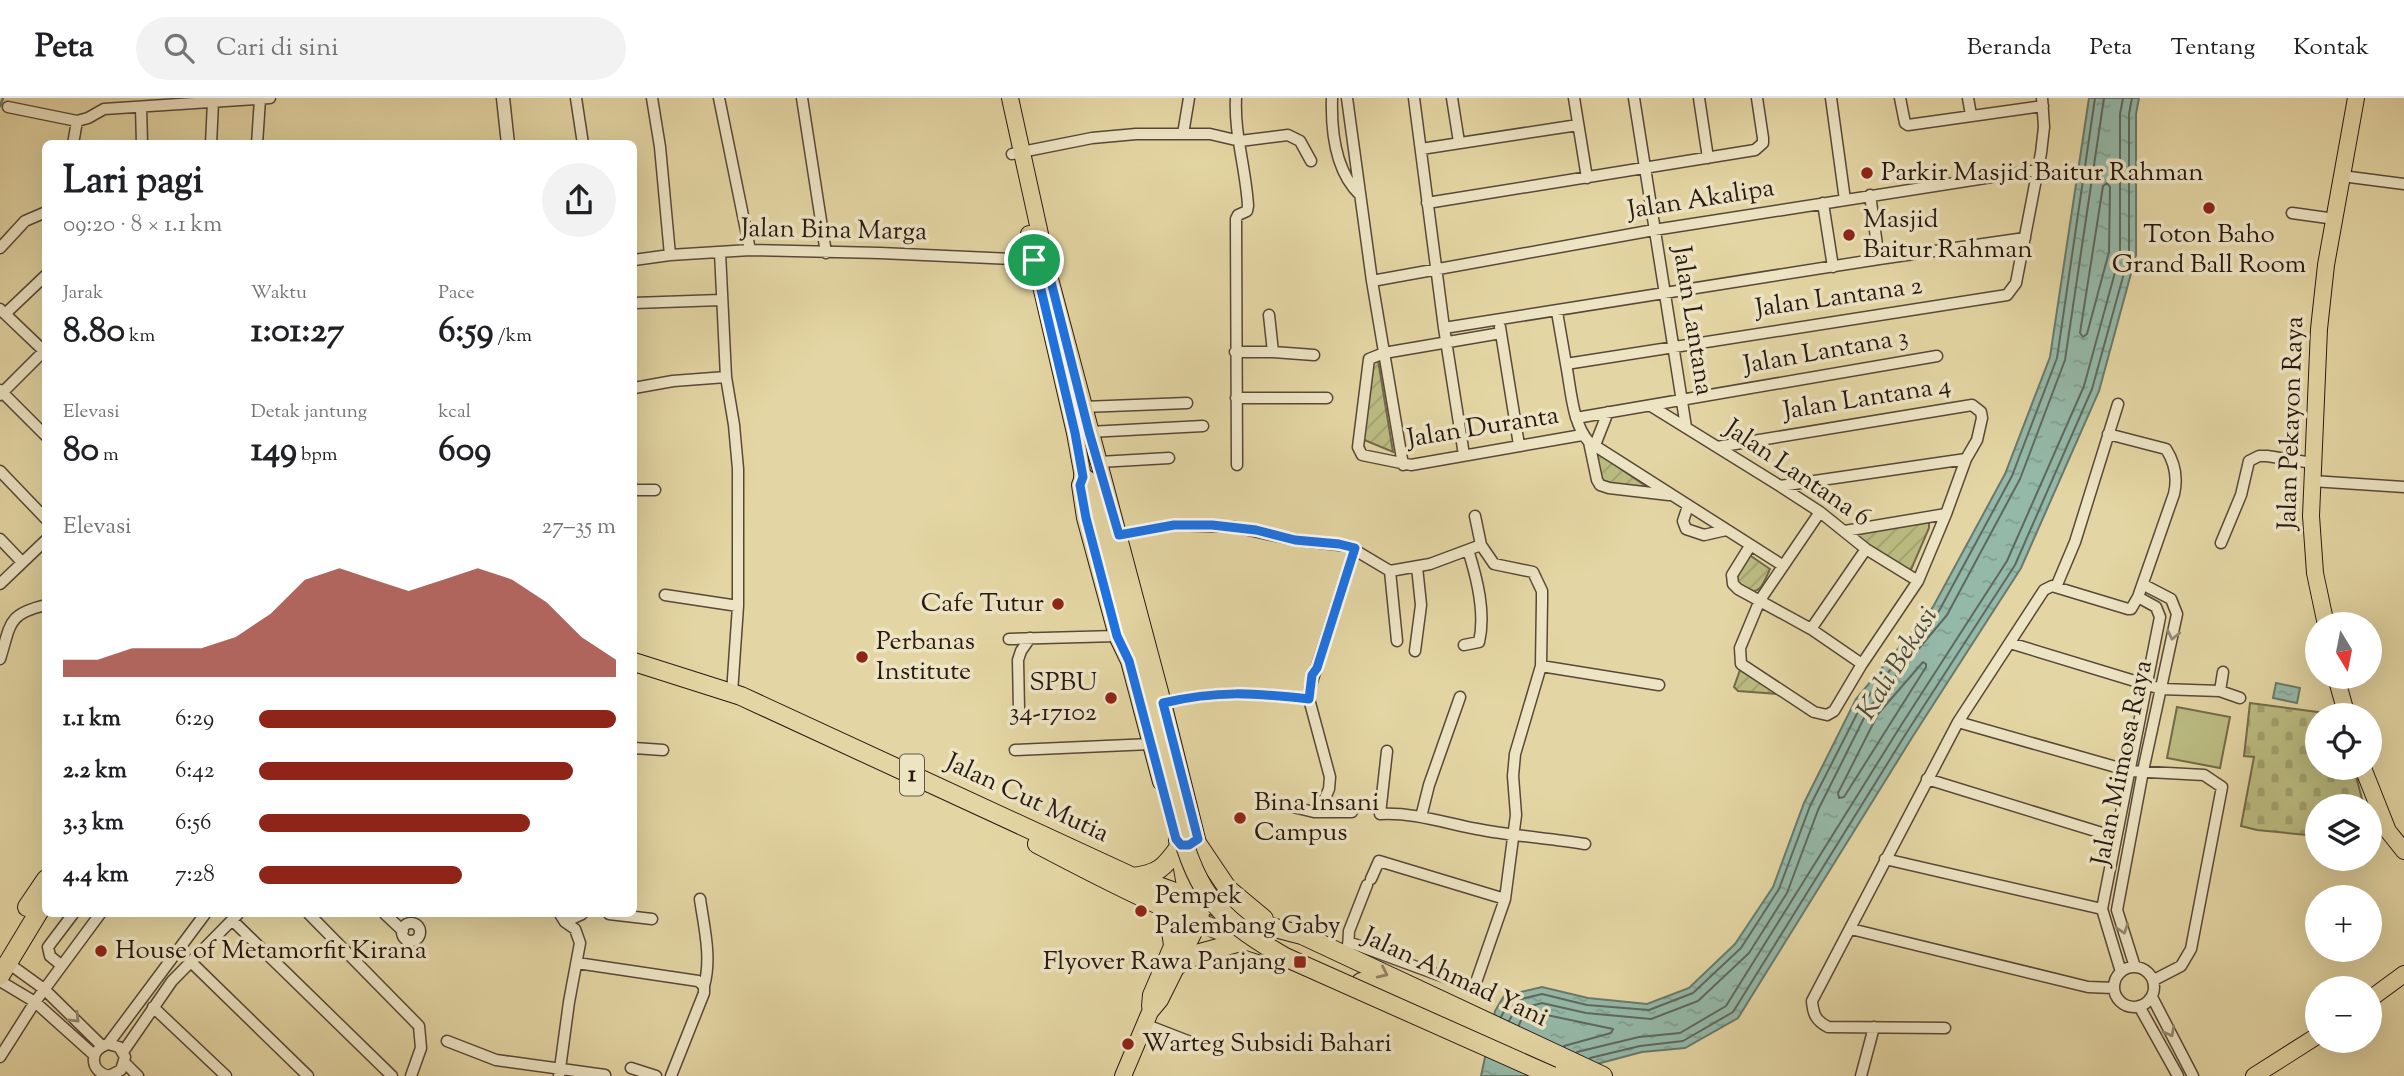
<!DOCTYPE html>
<html lang="id">
<meta charset="utf-8">
<style>
body{margin:0;font-family:"Sorts Mill Goudy",serif;background:#f2f2f2;color:#202124;height:100vh;display:flex;flex-direction:column;font-size:26px;white-space:nowrap}
*{box-sizing:border-box;margin:0}
p{font-size:23px;color:#757577}
.icon{flex:none;width:38px;height:38px;fill:none;stroke:currentColor;stroke-width:2;stroke-linecap:round;stroke-linejoin:round}
.map{position:relative;flex:1;overflow:hidden}
.side{position:absolute;left:42px;top:42px;width:595px;height:777px;display:flex;flex-direction:column;background:#fff;border-radius:10px;box-shadow:0 7px 28px #0002}
.side>*{flex:none}
.needle{width:46px;rotate:170deg}
.controls{position:absolute;left:2305px;top:514px;display:grid;gap:14px}
.controls a{display:grid;place-items:center;width:77px;height:77px;border-radius:50%;background:#fff;box-shadow:0 7px 28px #0002;font-size:35px}
.pin{position:absolute;display:grid;place-items:center;width:60px;height:60px;color:#fff;margin:-30px;border:4px solid #fff;border-radius:50%;box-shadow:0 2px 7px #0007}
.round{display:grid;place-items:center;flex:none;width:74px;height:74px;border-radius:37px;background:#f2f2f2}
.overview{display:flex;align-items:center;justify-content:space-between;height:119px;padding:0 21px}
h1{font-size:38px;font-weight:800;line-height:52px}
.metrics{display:grid;grid-template-columns:repeat(3,1fr);gap:10px;height:119px;padding:7px 21px}
.metrics div{display:grid;align-content:center}
.metrics b{font-size:35px;font-weight:800}
.metrics small{font-size:19px;font-weight:400}
.metrics p{font-size:19px}
.chart{height:196px;padding:14px 21px}
.chart p{display:flex;justify-content:space-between}
.chart svg{width:100%;height:126px;margin-top:7px;fill:#8f2418;opacity:.7}
ul{padding:0 21px;list-style:none;font-size:23px}
li{display:grid;grid-template-columns:112px 84px 1fr;align-items:center;height:52px}
li i{height:18px;border-radius:9px;background:#8f2418}
header{display:flex;align-items:center;gap:42px;box-sizing:border-box;height:98px;padding:0 35px;background:#fff;border-bottom:2px solid #e0e0e0}
header strong{font-size:33px}
nav{display:flex;gap:38px;margin-inline-start:auto;font-size:24px}
.search{width:490px;height:63px;background:#f2f2f2;display:flex;align-items:center;gap:18px;box-sizing:border-box;padding:0 24px;border-radius:38px;color:#757577;font-size:26px}
.map>svg:first-child{display:block}
.green{fill:#bbbc81;stroke:#726a4a;stroke-width:2}
.cemetery{fill:url(#cemetery-stones);stroke:#726a4a;stroke-width:2}
.garden{fill:url(#garden-furrows);stroke:#726a4a;stroke-width:2}
.water{fill:url(#water-ripples);stroke:#69796d;stroke-width:2}
.lines{fill:none;stroke-linecap:round;stroke-linejoin:round}
.shore{stroke:#5e695e;stroke-width:2}
.stream{stroke:#69796d;stroke-width:2.5}
.minor-casing{stroke:#574837;stroke-width:13}
.tertiary-casing{stroke:#574837;stroke-width:15}
.primary-casing{stroke:#281913;stroke-width:18}
.trunk-casing{stroke:#281913;stroke-width:20}
.minor{stroke:#ede4c4;stroke-width:10}
.tertiary{stroke:#ede4c4;stroke-width:12}
.primary{stroke:#e4d6a4;stroke-width:16}
.trunk{stroke:#e4d6a4;stroke-width:18}
.trunk-bridge-casing{stroke:#281913;stroke-width:20;stroke-linecap:butt}
.trunk-bridge{stroke:#e4d6a4;stroke-width:18}
.oneway{stroke:#948974}
.oneway2{stroke:#8f8163}
.route-casing{stroke:#fff;stroke-width:14}
.route{stroke:#1a73e8;stroke-width:9}
.poi-dot{fill:#8f2418;stroke:#ede4c4;stroke-width:2.5}
.labels{text-anchor:middle;dominant-baseline:central;stroke-width:7;stroke-linejoin:round;paint-order:stroke}
.shield{fill:#ede4c4;stroke:#635648;stroke-width:2}
.shield-label{font-size:24px;font-weight:bold;fill:#281913}
.poi-label{font-size:26px;fill:#281913;stroke:#ede4c4;text-anchor:start}
.street-label{font-size:26px;fill:#281913;stroke:#ede4c4}
.water-label{font-size:28px;font-style:italic;fill:#494940;stroke:#ede4c4}
</style>
<header>
<strong>Peta</strong>
<div class="search"><svg class="icon" aria-label="search" viewBox="0 0 24 24"><circle cx="10" cy="10" r="6"/><path d="M15 15l6 6"/></svg>Cari di sini</div>
<nav><a>Beranda</a><a>Peta</a><a>Tentang</a><a>Kontak</a></nav>
</header>
<div class="map">
<svg width="2404" height="978" viewBox="0 0 2404 978">
<defs>
<pattern id="cemetery-stones" width="16" height="16" patternUnits="userSpaceOnUse" patternTransform="scale(1.75)"><rect width="16" height="16" fill="#bbbc81"/><path d="M2 7V4a2 2 0 0 1 4 0v3zM10 15v-3a2 2 0 0 1 4 0v3z" fill="#a1a16f"/></pattern>
<pattern id="garden-furrows" width="10" height="10" patternUnits="userSpaceOnUse" patternTransform="scale(1.75)"><rect width="10" height="10" fill="#bbbc81"/><path d="M-1 1l2-2M0 10L10 0M9 11l2-2" fill="none" stroke="#a1a16f"/></pattern>
<pattern id="water-ripples" width="26" height="14" patternUnits="userSpaceOnUse" patternTransform="scale(1.75)"><rect width="26" height="14" fill="#95b9a9"/><path d="M2 4q2-2 4 0t4 0M15 11q2-2 4 0t4 0" fill="none" stroke="#809e91"/></pattern>
</defs>
<rect width="100%" height="100%" fill="#e4d6a4"/>
<filter id="stains"><feTurbulence type="fractalNoise" baseFrequency=".00286" numOctaves="4"/><feColorMatrix values="0 0 0 0 .2 0 0 0 0 .09 0 0 0 0 .02 0 0 0 .5 -.17"/></filter>
<radialGradient id="worn" r=".72"><stop offset=".6" stop-color="#630" stop-opacity="0"/><stop offset="1" stop-color="#630" stop-opacity=".3"/></radialGradient>
<path class="green" d="M 2177,609 L 2230,619 L 2220,670 L 2167,660 Z"/>
<path class="cemetery" d="M 2250,605 L 2340,617 L 2317,618 L 2317,670 L 2354,670 L 2364,709 L 2317,709 L 2317,738 L 2257,732 L 2241,728 L 2254,659 L 2244,658 Z"/>
<path class="garden" d="M 1378,262 L 1393,354 L 1362,341 L 1368,263 Z
M 1595,355 L 1599,356 L 1653,393 L 1603,387 Z
M 1929,424 L 1929,430 L 1910,474 L 1855,439 L 1855,436 Z
M 1745,454 L 1770,471 C 1760,493 1759,499 1736,487 L 1734,475 Z
M 1740,572 L 1778,596 L 1738,593 L 1734,589 Z"/>
<path class="water" d="M 2089,0 L 2139,0 L 2136,16 L 2136,157 L 2099,293 L 2021,470 L 1913,638 L 1738,920 L 1685,950 L 1642,954 L 1578,971 L 1567,978 L 1481,978 L 1495,913 L 1504,898 L 1542,889 L 1588,900 L 1647,906 L 1689,890 L 1735,846 L 1773,789 L 1804,705 L 1856,601 L 1933,509 L 2005,376 L 2050,259 Z
M 2276,585 L 2300,590 L 2297,605 L 2273,600 Z"/>
<g class="lines">
<path class="shore" d="M 2107,85 L 2110,89 L 2109,154 L 2087,236 L 2083,239 L 2080,235 L 2103,88 Z
M 1923,564 L 1926,566 L 1926,569 L 1844,699 L 1839,700 L 1838,695 L 1878,616 Z
M 1501,919 L 1509,904 L 1542,896 L 1587,907 L 1649,912 L 1693,895 L 1741,850 L 1779,791 L 1810,708 L 1862,606 L 1939,513 L 2012,378 L 2057,260 L 2095,0
M 1509,923 L 1515,912 L 1542,905 L 1586,915 L 1651,921 L 1698,903 L 1749,855 L 1787,795 L 1818,712 L 1869,610 L 1947,517 L 2020,381 L 2065,262 L 2104,0
M 1519,927 L 1522,920 L 1542,916 L 1613,931 L 1611,935 L 1564,948
M 1577,954 L 1639,939 L 1680,935 L 1726,908 L 1900,629 L 2007,463 L 2084,288 L 2120,156 L 2120,16 L 2123,0
M 1590,960 L 1640,948 L 1683,943 L 1733,914 L 1907,634 L 2015,467 L 2092,291 L 2129,157 L 2129,16 L 2132,0"/>
<path class="stream" d="M 0,8 L 3,0"/>
<g class="minor-casing">
<path id="minor" d="M 576,0 L 583,46
M 652,0 L 660,49 L 670,157
M 719,0 L 750,152
M 802,0 L 826,155
M 1236,0 C 1234,36 1246,71 1248,108 L 1247,113 L 1238,117 L 1236,121 L 1237,367
M 1332,0 C 1331,33 1335,73 1360,97
M 1347,0 L 1372,183 L 1403,367
M 1414,0 L 1444,230 L 1464,357
M 1452,0 L 1459,44
M 1574,0 L 1587,80
M 1634,0 L 1686,329
M 1699,0 L 1708,60
M 1831,0 L 1845,102
M 1900,0 L 1905,25 L 1908,27 L 2043,8
M 1968,0 L 1971,17
M 8,9 L 77,23 L 88,20 L 104,11 L 270,0
M 141,9 L 142,46
M 1183,36 L 1189,0
M 73,46 L 77,23
M 211,46 L 213,4
M 257,46 L 260,1
M 1421,51 L 1578,27
M 1012,56 L 1092,40 L 1136,36 L 1210,36 L 1240,43 L 1288,37 L 1300,43 L 1311,63
M 2342,78 L 2404,86
M 1870,97 L 1879,161
M 1427,105 L 1755,52 L 1763,45 L 1763,40 L 1757,0
M 1823,105 L 1833,169
M 2292,115 L 2335,121
M 0,150 L 25,123 L 46,114
M 720,154 L 726,279 L 734,327 L 738,371 L 738,508 L 732,595
M 634,162 L 670,157 L 750,152 L 880,155 L 1034,162
M 1372,183 L 1654,132 L 2037,72
M 634,205 L 721,202
M 0,211 L 46,255
M 1557,214 L 1566,266
M 5,216 L 46,177
M 1500,229 L 1519,347
M 1444,230 L 1879,161 L 2025,140
M 1501,235 L 1384,255 L 1369,261 L 1358,349 L 1362,357 L 1411,367 L 1582,337
M 1235,254 L 1273,254 L 1269,217
M 1273,254 L 1314,257
M 634,290 L 673,283 L 726,279
M 0,292 L 46,338
M 0,297 L 46,251
M 1236,300 L 1327,300
M 1651,308 L 1780,388 L 1820,414 L 1866,451 L 1918,483
M 1083,309 L 1187,305
M 1576,320 L 1937,258
M 1089,334 L 1203,328
M 1589,344 L 1597,382 L 1600,387 L 1609,390 L 1669,397
M 1595,347 L 1608,314
M 1717,349 L 1972,307 L 1981,314 L 1982,320 L 1977,342 L 1966,361 L 1946,416 L 1918,483 L 1862,566 L 1834,613 L 1827,617 L 1814,614 L 1741,566 L 1740,550 L 1760,502 L 1820,414
M 1099,364 L 1169,360
M 0,373 L 46,421
M 2312,383 L 2404,389
M 1780,388 L 1966,361
M 634,392 L 655,392
M 1688,408 L 1683,423 L 1686,431 L 1704,437 L 1726,432
M 1475,418 L 1481,447
M 1845,433 L 1946,416
M 1119,437 L 1174,427 L 1235,429 L 1295,442 L 1348,448 L 1390,473 L 1430,466 L 1481,447 L 1494,466 L 1533,474 L 1542,493 L 1542,502 L 1541,568 L 1515,656 L 1513,678 L 1516,717 L 1505,801 L 1474,890 L 1354,846 L 1348,846
M 0,441 L 21,463
M 2221,445 L 2241,397 L 2249,363 L 2259,358 L 2267,358 L 2313,365
M 1750,448 L 1732,477 L 1733,486 L 1738,491 L 1811,531 L 1862,566
M 1782,467 L 1589,344 C 1572,325 1571,291 1566,266 L 2007,197 L 2016,185 L 2041,55 L 2044,29 L 2042,0
M 1390,473 L 1397,543
M 0,486 L 46,442
M 2056,489 L 2075,444 L 2118,306
M 665,497 L 738,508
M 1811,531 L 1866,451
M 1009,541 L 1117,538
M 2010,545 L 2161,591 L 2220,593 L 2240,600
M 1464,547 L 1479,544 C 1486,515 1477,480 1468,452
M 1415,553 L 1421,507 L 1417,469
M 0,561 C 11,526 7,516 46,507
M 1541,568 L 1659,587
M 2220,593 L 2223,574
M 1163,605 C 1217,592 1255,595 1309,601
M 1019,612 L 1018,562 L 1021,553 L 1030,540
M 1958,624 L 2130,673 L 2204,677 L 2222,689 L 2191,851 L 2181,868 L 2154,882
M 634,650 L 663,652
M 1015,652 L 1151,646
M 1387,653 L 1380,716 C 1413,714 1445,725 1477,731 C 1512,738 1549,740 1585,746
M 1927,681 L 2115,739
M 1293,709 L 1314,714 L 1352,714
M 1319,714 L 1329,691 L 1330,679 L 1309,601 L 1310,590 L 1355,450
M 1421,719 L 1429,687 L 1460,599
M 1885,761 L 2102,811
M 1371,781 L 1379,763 L 1505,801
M 700,801 C 704,829 712,860 704,888
M 309,816 L 419,928 L 421,950 L 411,978
M 385,816 L 403,833
M 609,816 L 652,821
M 232,822 L 392,978
M 565,824 L 582,816
M402 834a9 9 0 1 1 18 0a9 9 0 1 1-18 0Z
M 1851,831 L 2088,889 L 2114,890
M 1348,852 L 1349,833 L 1367,787
M 8,865 L 44,891 L 102,948
M 192,865 L 308,978
M 577,865 L 698,883 L 704,888 L 704,895 L 671,978
M 61,867 L 50,858 L 48,849 L 73,816
M 2135,869 L 2117,812 L 2143,673 L 2177,516 L 2171,501 L 2144,487
M2114 889a20 20 0 1 1 40 0a20 20 0 1 1-40 0Z
M 2121,874 L 2102,811 L 2160,519 L 2156,509 L 2138,499
M 0,883 L 35,904 L 94,957
M 2152,899 L 2193,978
M 2139,908 L 2178,978
M 153,909 L 226,978
M 1144,926 L 1193,945
M 1945,930 L 1828,929 C 1816,923 1813,916 1812,903 L 1958,624 L 2044,492 L 2052,488 L 2128,511 L 2131,511 L 2138,499 L 2174,396 C 2178,379 2175,365 2166,351 L 2108,336
M 447,943 L 496,962 L 605,977
M 108,946 L 119,949 L 125,959 L 121,972 L 109,978 C 90,974 88,952 108,946 L 205,816
M 123,954 L 172,883 L 238,816
M 0,959 L 35,904 L 100,816
M 125,965 L 138,978
M 631,970 L 656,978
M 559,978 L 569,904 L 580,845 L 575,831 L 565,824 L 560,816
M 1861,978 L 1874,929"/>
</g>
<g class="tertiary-casing">
<path id="tertiary" d="M 503,0 L 508,46"/>
</g>
<g class="primary-casing">
<path id="primary" d="M 1010,0 L 1049,177 L 1163,605 L 1202,761
M 1029,136 L 1075,335 L 1083,379 L 1080,387 L 1085,420 L 1117,538 L 1129,563 L 1161,684
M 2326,527 L 2315,475 L 2311,418 L 2319,231 L 2326,167 L 2356,0
M 2336,579 L 2347,618
M 2363,670 L 2388,733 L 2404,753
M 2370,901 L 2404,876
M 1150,908 L 1151,897 L 1185,818 L 1187,799 L 1177,742
M 1123,978 L 1150,914 L 1160,902 L 1199,824 L 1206,793
M 2254,978 L 2317,938"/>
</g>
<g class="trunk-casing">
<path id="trunk" d="M 1083,379 L 1090,384 C 1118,493 1154,599 1174,710
M 634,564 L 741,598 L 1133,779 L 1275,830 L 1302,837 L 1603,978
M 1037,746 C 1111,785 1187,824 1266,849
M 1199,748 L 1228,791 L 1264,821
M 1133,779 C 1158,776 1164,770 1179,749
M 1161,807 L 1170,827 L 1173,847
M 27,809 L 46,781
M 1178,867 L 1200,855 L 1244,843
M 0,878 L 46,802
M 1361,884 L 1468,929 L 1572,978"/>
</g>
<use href="#minor" class="minor"/>
<use href="#tertiary" class="tertiary"/>
<use href="#primary" class="primary"/>
<use href="#trunk" class="trunk"/>
<g class="trunk-bridge-casing">
<path id="trunk-bridge" d="M 1174,710 C 1196,792 1210,816 1285,859 L 1552,978"/>
</g>
<use href="#trunk-bridge" class="trunk-bridge"/>
</g>
<defs><path id="oneway-chevron" d="M-2-3.5L2.5 0L-2 3.5" fill="none" stroke-width="1.6" stroke-linecap="round" stroke-linejoin="round" transform="scale(1.75)"/></defs>
<g class="oneway">
<use href="#oneway-chevron" transform="translate(2173 537) rotate(102)"/>
<use href="#oneway-chevron" transform="translate(2123 831) rotate(72)"/>
<use href="#oneway-chevron" transform="translate(75 920) rotate(45)"/>
<use href="#oneway-chevron" transform="translate(2170 934) rotate(62)"/>
</g>
<use class="oneway2" href="#oneway-chevron" transform="translate(1383 875) rotate(25)"/>
<g class="lines">
<g class="route-casing">
<path id="route" d="M 1045,160 L 1089,334 L 1119,437 L 1174,427 L 1212,427 L 1256,432 L 1295,442 L 1339,446 L 1355,450 L 1317,570 L 1312,577 L 1309,601 C 1254,595 1218,592 1163,605 L 1198,741 L 1189,747 L 1181,747 L 1176,741 L 1129,563 L 1117,538 L 1086,420 L 1080,387 L 1083,379 L 1075,335 L 1034,162 Z"/>
</g>
<use href="#route" class="route"/>
</g>
<g class="poi-dot">
<circle cx="1867" cy="75" r="7"/>
<circle cx="2209" cy="110" r="7"/>
<circle cx="1849" cy="137" r="7"/>
<circle cx="1058" cy="506" r="7"/>
<circle cx="862" cy="559" r="7"/>
<circle cx="1111" cy="600" r="7"/>
<circle cx="1240" cy="720" r="7"/>
<circle cx="1141" cy="813" r="7"/>
<circle cx="101" cy="853" r="7"/>
<rect x="1293" y="857" width="14" height="14" rx="3.5"/>
<circle cx="1128" cy="946" r="7"/>
</g>
<g class="labels">
<rect class="shield" x="900" y="656.5" width="24" height="41" rx="5"/>
<g class="shield-label">
<text x="912" y="677">1</text>
</g>
<g class="poi-label">
<text x="1881" y="75">Parkir Masjid Baitur Rahman</text>
<text x="1863" y="122">Masjid<tspan x="1863" dy="30">Baitur Rahman</tspan></text>
<text x="2209" y="137" text-anchor="middle">Toton Baho<tspan x="2209" dy="30">Grand Ball Room</tspan></text>
<text x="1044" y="506" text-anchor="end">Cafe Tutur</text>
<text x="876" y="544">Perbanas<tspan x="876" dy="30">Institute</tspan></text>
<text x="1097" y="585" text-anchor="end">SPBU<tspan x="1097" dy="30">34-17102</tspan></text>
<text x="1254" y="705">Bina Insani<tspan x="1254" dy="30">Campus</tspan></text>
<text x="1155" y="798">Pempek<tspan x="1155" dy="30">Palembang Gaby</tspan></text>
<text x="115" y="853">House of Metamorfit Kirana</text>
<text x="1286" y="864" text-anchor="end">Flyover Rawa Panjang</text>
<text x="1142" y="946">Warteg Subsidi Bahari</text>
</g>
<g class="street-label">
<text transform="translate(1701 102) rotate(-9)">Jalan Akalipa</text>
<text transform="translate(834 133) rotate(1)">Jalan Bina Marga</text>
<text transform="translate(1839 200) rotate(-8)">Jalan Lantana 2</text>
<text transform="translate(1692 223) rotate(81)">Jalan Lantana</text>
<text transform="translate(1826 254) rotate(-10)">Jalan Lantana 3</text>
<text transform="translate(1867 301) rotate(-9)">Jalan Lantana 4</text>
<text transform="translate(2292 325) rotate(-88)">Jalan Pekayon Raya</text>
<text transform="translate(1483 330) rotate(-9)">Jalan Duranta</text>
<text transform="translate(1797 376) rotate(34)">Jalan Lantana 6</text>
<text transform="translate(2123 665) rotate(-78)">Jalan Mimosa Raya</text>
<text transform="translate(1027 701) rotate(25)">Jalan Cut Mutia</text>
<text transform="translate(1455 880) rotate(25)">Jalan Ahmad Yani</text>
</g>
<g class="water-label">
<text transform="translate(1898 566) rotate(-58)">Kali Bekasi</text>
</g>
</g>
<rect width="100%" height="100%" filter="url(#stains)"/>
<rect width="100%" height="100%" fill="url(#worn)"/>
</svg>
<div class="controls">
<a><svg class="needle" viewBox="-14 -14 28 28"><path d="M0-13l5 13h-10z" fill="#e53935"/><path d="M0 13l5-13h-10z" fill="#757577"/></svg></a>
<a><svg class="icon" aria-label="locate" viewBox="0 0 24 24"><circle cx="12" cy="12" r="6"/><path d="M12 2v4M12 18v4M2 12h4M18 12h4"/></svg></a>
<a><svg class="icon" aria-label="layers" viewBox="0 0 24 24"><path d="M12 4l9 5-9 5-9-5zM3 14l9 5 9-5"/></svg></a>
<a>+</a>
<a>−</a>
</div>
<div class="pin" style="left:1034px;top:162px;background:#1e9e55"><svg class="icon" aria-label="arrive" viewBox="0 0 24 24"><path d="M6 21V4h12l-3 4 3 4H6"/></svg></div>
<section class="side">
<div class="overview"><div><h1>Lari pagi</h1><p>09:20 · 8 × 1.1 km</p></div><a class="round"><svg class="icon" aria-label="share" viewBox="0 0 24 24"><path d="M12 15V3M7 8l5-5 5 5M5 13v7h14v-7"/></svg></a></div>
<div class="metrics">
<div><p>Jarak</p><b>8.80<small> km</small></b></div>
<div><p>Waktu</p><b>1:01:27</b></div>
<div><p>Pace</p><b>6:59<small> /km</small></b></div>
</div>
<div class="metrics">
<div><p>Elevasi</p><b>80<small> m</small></b></div>
<div><p>Detak jantung</p><b>149<small> bpm</small></b></div>
<div><p>kcal</p><b>609</b></div>
</div>
<div class="chart"><p><span>Elevasi</span>27–35 m</p>
<svg viewBox="0 0 160 44" preserveAspectRatio="none"><path d="M0 44V38L10 38L20 34L30 34L40 34L50 30L60 22L70 10L80 6L90 10L100 14L110 10L120 6L130 10L140 18L150 30L160 38V44z"/></svg>
</div>
<ul>
<li><b>1.1 km</b>6:29<i style="width:100%"></i></li>
<li><b>2.2 km</b>6:42<i style="width:88%"></i></li>
<li><b>3.3 km</b>6:56<i style="width:76%"></i></li>
<li><b>4.4 km</b>7:28<i style="width:57%"></i></li>
</ul>
</section>
</div>
